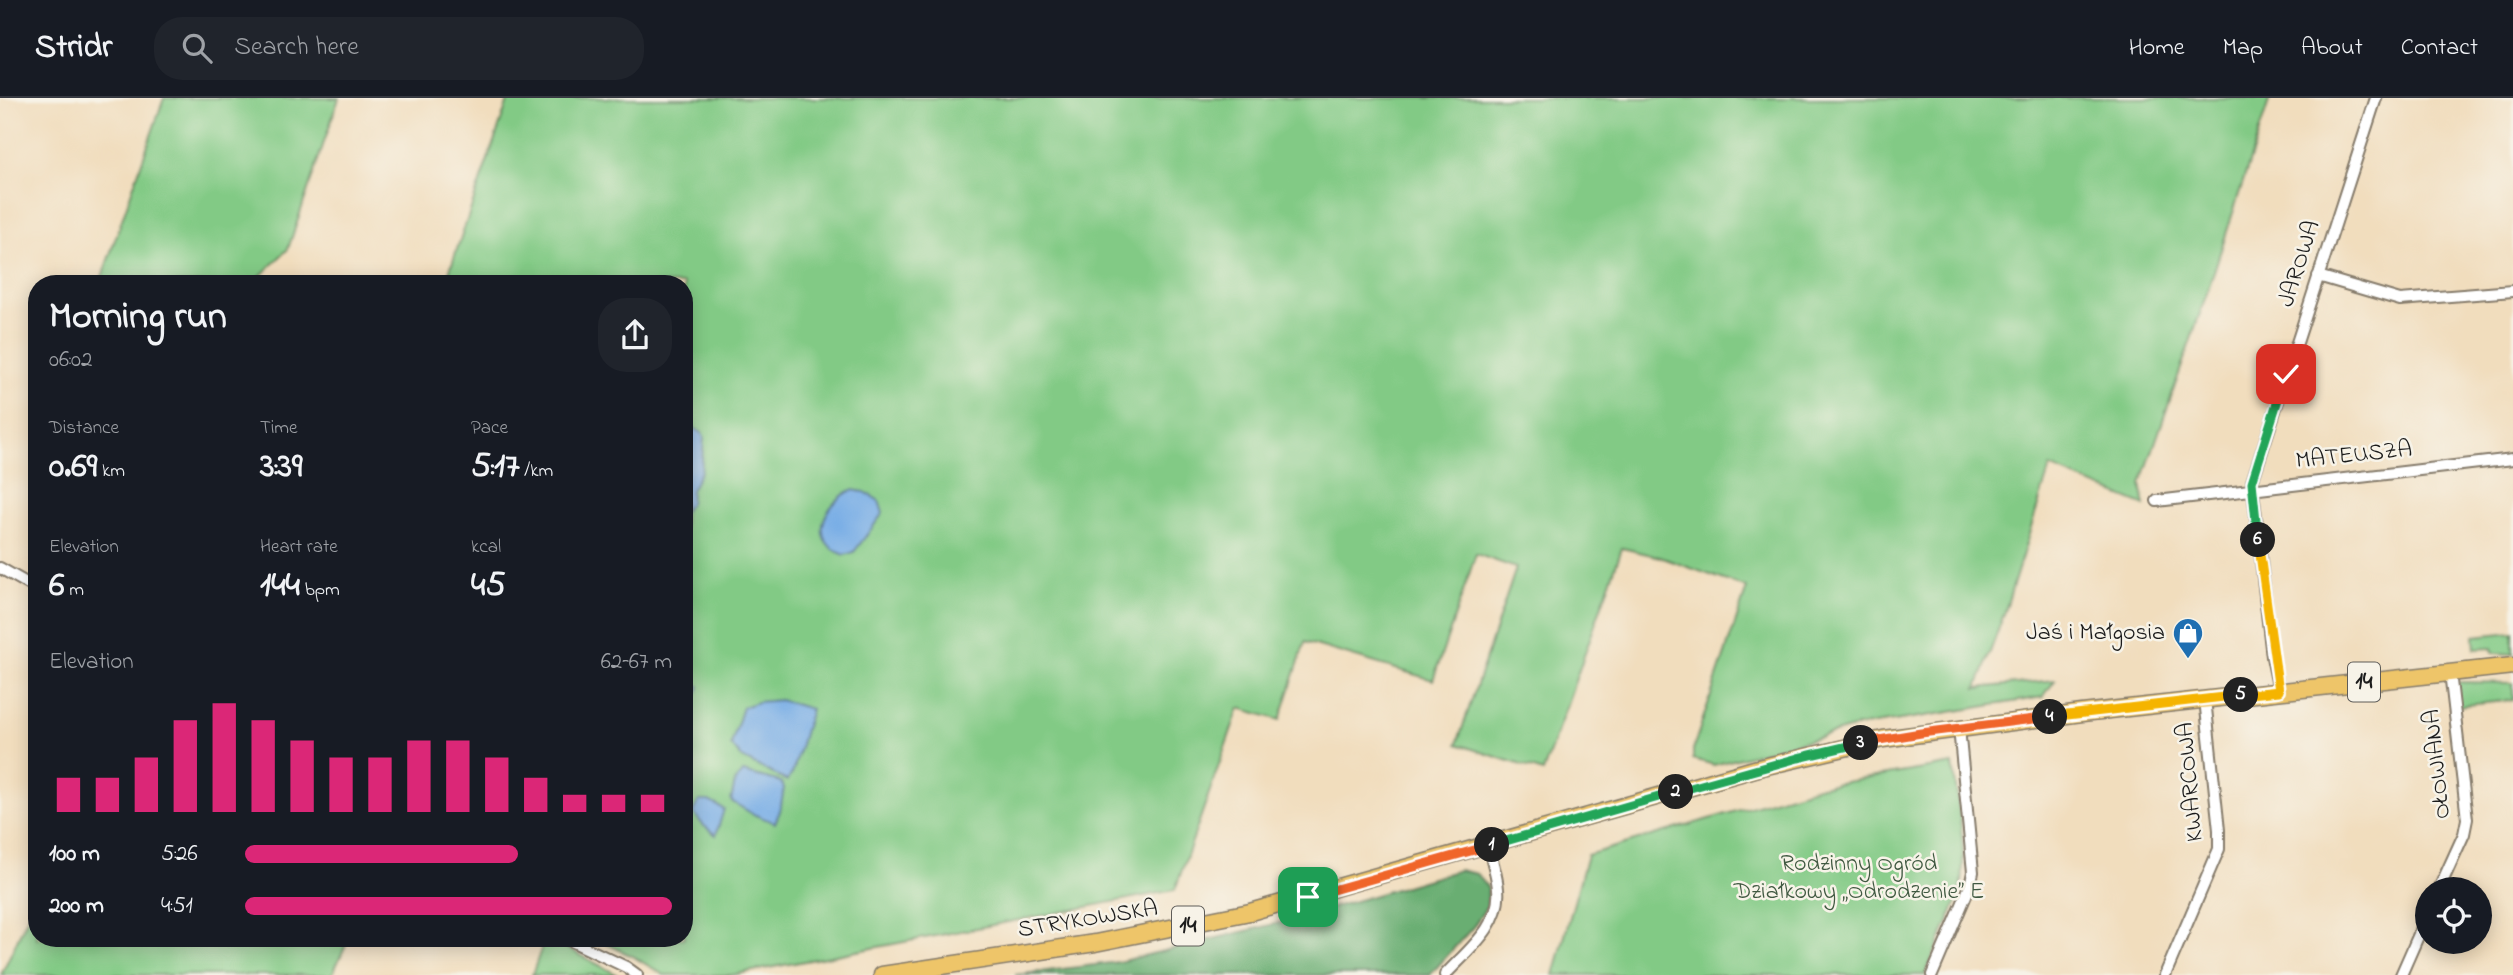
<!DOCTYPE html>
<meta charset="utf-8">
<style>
body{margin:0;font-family:"Indie Flower",sans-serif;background:#20242c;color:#f1f3f6;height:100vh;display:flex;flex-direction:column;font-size:26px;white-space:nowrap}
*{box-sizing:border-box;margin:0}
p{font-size:23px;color:#9ea1a6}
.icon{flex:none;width:38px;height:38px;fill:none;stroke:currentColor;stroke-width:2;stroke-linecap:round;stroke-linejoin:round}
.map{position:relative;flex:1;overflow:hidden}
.details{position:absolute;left:28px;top:177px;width:665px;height:672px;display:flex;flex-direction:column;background:#171b24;border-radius:28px;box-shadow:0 4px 18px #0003}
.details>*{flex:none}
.tools{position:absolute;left:2415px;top:779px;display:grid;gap:14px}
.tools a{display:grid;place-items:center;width:77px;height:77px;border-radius:50%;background:#171b24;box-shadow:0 4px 18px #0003;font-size:35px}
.pin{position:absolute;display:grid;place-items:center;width:60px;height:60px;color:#fff;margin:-30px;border-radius:14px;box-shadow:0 4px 10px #0006}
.km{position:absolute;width:35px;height:35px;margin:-18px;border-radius:50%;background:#222;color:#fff;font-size:19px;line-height:35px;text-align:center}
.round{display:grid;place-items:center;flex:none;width:74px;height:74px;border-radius:28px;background:#20242c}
.head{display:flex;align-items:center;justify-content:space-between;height:119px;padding:0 21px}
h1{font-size:38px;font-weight:700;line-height:52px}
.metrics{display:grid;grid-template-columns:repeat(3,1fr);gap:10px;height:119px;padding:7px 21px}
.metrics div{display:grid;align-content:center}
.metrics b{font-size:35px;font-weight:700}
.metrics small{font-size:19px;font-weight:400}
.metrics p{font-size:19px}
.chart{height:196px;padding:14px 21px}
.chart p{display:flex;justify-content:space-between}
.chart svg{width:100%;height:126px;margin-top:7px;stroke:#db2777;stroke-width:6}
ul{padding:0 21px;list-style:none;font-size:23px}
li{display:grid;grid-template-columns:112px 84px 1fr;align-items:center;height:52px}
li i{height:18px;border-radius:9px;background:#db2777}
header{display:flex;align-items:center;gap:42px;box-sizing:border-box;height:98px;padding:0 35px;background:#171b24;border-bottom:2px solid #363941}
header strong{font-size:33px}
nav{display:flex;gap:38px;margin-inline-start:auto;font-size:24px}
.search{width:490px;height:63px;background:#20242c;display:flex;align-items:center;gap:18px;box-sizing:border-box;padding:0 24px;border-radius:28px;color:#9ea1a6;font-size:26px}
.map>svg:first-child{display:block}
.green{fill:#82ca85;stroke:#4f7350;stroke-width:2}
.forest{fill:#69ae72;stroke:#426547;stroke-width:2}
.water{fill:#79aee6;stroke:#4a6581;stroke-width:2}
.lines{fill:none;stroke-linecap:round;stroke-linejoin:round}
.street-casing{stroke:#867c6c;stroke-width:14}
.primary-casing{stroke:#867c6c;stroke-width:19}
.street{stroke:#fff;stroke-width:10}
.primary{stroke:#eec569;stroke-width:16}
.split-1-casing{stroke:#fff;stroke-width:14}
.split-2-casing{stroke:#fff;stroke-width:14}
.split-3-casing{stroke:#fff;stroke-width:14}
.split-4-casing{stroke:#fff;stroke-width:14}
.split-5-casing{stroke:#fff;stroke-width:14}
.split-6-casing{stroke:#fff;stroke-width:14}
.split-7-casing{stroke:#fff;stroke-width:14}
.split-1{stroke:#f0652b;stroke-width:9}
.split-2{stroke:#22a559;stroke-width:9}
.split-3{stroke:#22a559;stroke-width:9}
.split-4{stroke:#f0652b;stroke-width:9}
.split-5{stroke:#f5b400;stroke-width:9}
.split-6{stroke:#f5b400;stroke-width:9}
.split-7{stroke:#22a559;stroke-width:9}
.labels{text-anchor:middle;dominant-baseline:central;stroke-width:5;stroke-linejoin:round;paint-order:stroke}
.shield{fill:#f7f3e8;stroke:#5e5c59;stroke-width:2}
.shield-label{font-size:23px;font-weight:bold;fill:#1c1c1c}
.street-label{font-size:24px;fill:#1c1c1c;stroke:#f7f3e8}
.poi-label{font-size:24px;fill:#1c1c1c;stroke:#f7f3e8;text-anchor:end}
.park-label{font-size:24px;fill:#405941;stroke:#f7f3e8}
</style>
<header>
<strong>Stridr</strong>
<div class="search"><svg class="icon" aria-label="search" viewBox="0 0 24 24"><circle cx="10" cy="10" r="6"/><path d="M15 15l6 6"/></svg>Search here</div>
<nav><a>Home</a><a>Map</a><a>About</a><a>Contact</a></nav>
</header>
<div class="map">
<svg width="2513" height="877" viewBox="0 0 2513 877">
<rect width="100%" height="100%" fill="#f7f3e8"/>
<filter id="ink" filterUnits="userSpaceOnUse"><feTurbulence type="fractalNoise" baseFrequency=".0143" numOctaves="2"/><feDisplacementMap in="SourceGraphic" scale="14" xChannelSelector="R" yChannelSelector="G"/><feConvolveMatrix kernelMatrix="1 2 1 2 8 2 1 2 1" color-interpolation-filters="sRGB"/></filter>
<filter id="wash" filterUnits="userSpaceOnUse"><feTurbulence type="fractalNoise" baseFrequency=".00686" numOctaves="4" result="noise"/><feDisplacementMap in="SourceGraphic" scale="28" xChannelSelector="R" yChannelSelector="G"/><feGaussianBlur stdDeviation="1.57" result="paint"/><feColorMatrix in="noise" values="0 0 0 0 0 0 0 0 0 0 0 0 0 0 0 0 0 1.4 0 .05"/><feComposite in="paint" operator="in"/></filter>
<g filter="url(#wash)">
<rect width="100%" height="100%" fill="#f1ddbd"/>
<path class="green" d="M 164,0 L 339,0 L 288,151 L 253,185 L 100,185 Z
M 509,0 L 2270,0 L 2208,192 L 2141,386 L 2145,408 L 2050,369 L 2005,513 L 1977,590 L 2055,582 L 2043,599 L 1857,629 L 1714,667 L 1693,661 L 1693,651 L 1747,490 L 1660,459 L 1622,450 L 1543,674 L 1457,646 L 1516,470 L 1476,456 L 1433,582 L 1305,544 L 1280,622 L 1239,610 L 1175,792 L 732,877 L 664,877 L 632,858 L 595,840 L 684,840 L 684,186 L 445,186 Z
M 2513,534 L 2513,556 L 2493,555 L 2492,550 L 2475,551 L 2474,538 Z
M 2460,584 L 2513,585 L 2513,602 L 2458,608 L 2457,586 Z
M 1953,666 C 1958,708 1967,752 1961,794 L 1925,877 L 1554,877 L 1587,757 L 1821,688 Z
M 37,799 L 37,840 L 349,840 L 332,877 L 1,877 Z
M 545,840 L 548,840 L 618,877 L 532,877 Z"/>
<path class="forest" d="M 1459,772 L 1477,776 L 1488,790 L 1487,808 L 1474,828 L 1430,877 L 1015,877 L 1118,864 L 1291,822 Z"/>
<path class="water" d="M 684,324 L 702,335 L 704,340 L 701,373 L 691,392 L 690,405 L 684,414 Z
M 852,392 L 865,394 L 879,403 L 883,415 L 854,454 L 845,457 C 807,444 823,406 852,392 Z
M 684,579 L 700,589 L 684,623 Z
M 780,602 L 811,611 L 793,674 L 787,683 L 742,660 L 731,647 L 743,609 L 757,604 Z
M 743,674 L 781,684 L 784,690 L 780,713 L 775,725 L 753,716 L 731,703 L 735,684 Z
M 699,703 L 709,703 L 724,711 L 716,737 L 703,727 L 693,714 Z"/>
</g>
<g filter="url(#ink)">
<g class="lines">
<g class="street-casing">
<path id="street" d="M 2318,178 L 2400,202 L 2513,193
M 2157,403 L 2513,361
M 0,470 L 37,491
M 2279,593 L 2272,559 L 2252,384 L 2376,0
M 2439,791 L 2464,736 L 2467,721 L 2450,574
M 565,840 L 626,869 L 637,877
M 1445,877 C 1467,853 1502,827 1498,791 C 1497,777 1492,762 1488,748
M 1932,877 L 1970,788 L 1973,774 L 1959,630
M 2165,877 L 2219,751 L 2219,732 L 2205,601
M 2401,877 L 2427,818"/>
</g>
<g class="primary-casing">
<path id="primary" d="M 882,877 L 1095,845 L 1250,814 L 1758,670 L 1883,641 L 2082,615 L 2513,568"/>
</g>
<use href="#street" class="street"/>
<use href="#primary" class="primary"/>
</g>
</g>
<g class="lines" filter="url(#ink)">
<g class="split-1-casing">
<path id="split-1" d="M 1308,799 L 1492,747"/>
</g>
<g class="split-2-casing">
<path id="split-2" d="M 1492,747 L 1676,694"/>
</g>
<g class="split-3-casing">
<path id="split-3" d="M 1676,694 L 1798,660 L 1861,645"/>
</g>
<g class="split-4-casing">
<path id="split-4" d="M 1861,645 L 1921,635 L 2050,619"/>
</g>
<g class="split-5-casing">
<path id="split-5" d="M 2050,619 L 2241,597"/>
</g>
<g class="split-6-casing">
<path id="split-6" d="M 2241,597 L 2279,593 L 2258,442"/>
</g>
<g class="split-7-casing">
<path id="split-7" d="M 2258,442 L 2252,384 L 2286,276"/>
</g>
<use href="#split-1" class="split-1"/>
<use href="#split-2" class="split-2"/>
<use href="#split-3" class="split-3"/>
<use href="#split-4" class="split-4"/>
<use href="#split-5" class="split-5"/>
<use href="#split-6" class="split-6"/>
<use href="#split-7" class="split-7"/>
</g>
<defs>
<g id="shop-pin" transform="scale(1.575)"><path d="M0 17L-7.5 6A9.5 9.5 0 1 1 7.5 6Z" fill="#1f6fb2" stroke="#f7f3e8"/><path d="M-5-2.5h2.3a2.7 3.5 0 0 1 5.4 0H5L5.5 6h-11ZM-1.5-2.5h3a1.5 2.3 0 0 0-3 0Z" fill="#fff"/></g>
</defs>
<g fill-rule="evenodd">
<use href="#shop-pin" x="2188" y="535"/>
</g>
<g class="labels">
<g class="shield">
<rect x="2348" y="564.5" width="32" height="39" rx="5"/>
<rect x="1172" y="808.5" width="32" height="39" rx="5"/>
</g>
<g class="shield-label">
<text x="2364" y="584">14</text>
<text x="1188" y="828">14</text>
</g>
<g class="street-label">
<text transform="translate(2300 166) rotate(-72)">JAROWA</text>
<text transform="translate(2354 358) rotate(-6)">MATEUSZA</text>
<text transform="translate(2438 666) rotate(-96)">OŁOWIANA</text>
<text transform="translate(2191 684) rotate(-95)">KWARCOWA</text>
<text transform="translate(1088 822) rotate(-9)">STRYKOWSKA</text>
</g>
<g class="poi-label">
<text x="2165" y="535">Jaś i Małgosia</text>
</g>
<g class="park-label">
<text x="1859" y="766">Rodzinny Ogród<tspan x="1859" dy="28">Działkowy „Odrodzenie” E</tspan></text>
</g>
</g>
</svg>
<div class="tools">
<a><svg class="icon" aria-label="locate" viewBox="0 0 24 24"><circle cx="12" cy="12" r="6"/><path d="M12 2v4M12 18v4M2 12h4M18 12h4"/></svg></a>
</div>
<div class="pin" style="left:1308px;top:799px;background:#1e9e55"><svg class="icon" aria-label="arrive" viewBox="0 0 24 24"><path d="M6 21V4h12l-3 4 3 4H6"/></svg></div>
<div class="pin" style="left:2286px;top:276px;background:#d93025"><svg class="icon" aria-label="check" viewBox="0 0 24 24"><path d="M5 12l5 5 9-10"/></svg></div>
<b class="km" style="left:1492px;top:747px">1</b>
<b class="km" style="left:1676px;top:694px">2</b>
<b class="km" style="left:1861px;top:645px">3</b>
<b class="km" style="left:2050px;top:619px">4</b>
<b class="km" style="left:2241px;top:597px">5</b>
<b class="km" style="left:2258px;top:442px">6</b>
<section class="details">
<div class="head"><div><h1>Morning run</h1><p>06:02</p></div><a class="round"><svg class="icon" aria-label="share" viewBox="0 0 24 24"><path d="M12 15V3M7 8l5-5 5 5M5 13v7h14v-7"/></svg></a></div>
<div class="metrics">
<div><p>Distance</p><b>0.69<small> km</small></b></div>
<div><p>Time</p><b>3:39</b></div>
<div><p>Pace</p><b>5:17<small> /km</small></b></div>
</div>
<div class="metrics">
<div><p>Elevation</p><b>6<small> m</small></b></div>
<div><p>Heart rate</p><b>144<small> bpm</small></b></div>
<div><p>kcal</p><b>45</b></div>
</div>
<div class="chart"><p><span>Elevation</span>62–67 m</p>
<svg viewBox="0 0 160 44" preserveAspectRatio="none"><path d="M5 44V32M15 44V32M25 44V25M35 44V12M45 44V6M55 44V12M65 44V19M75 44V25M85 44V25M95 44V19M105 44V19M115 44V25M125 44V32M135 44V38M145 44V38M155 44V38"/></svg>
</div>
<ul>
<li><b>100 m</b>5:26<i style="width:64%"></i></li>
<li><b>200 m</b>4:51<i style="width:100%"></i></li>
</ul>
</section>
</div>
